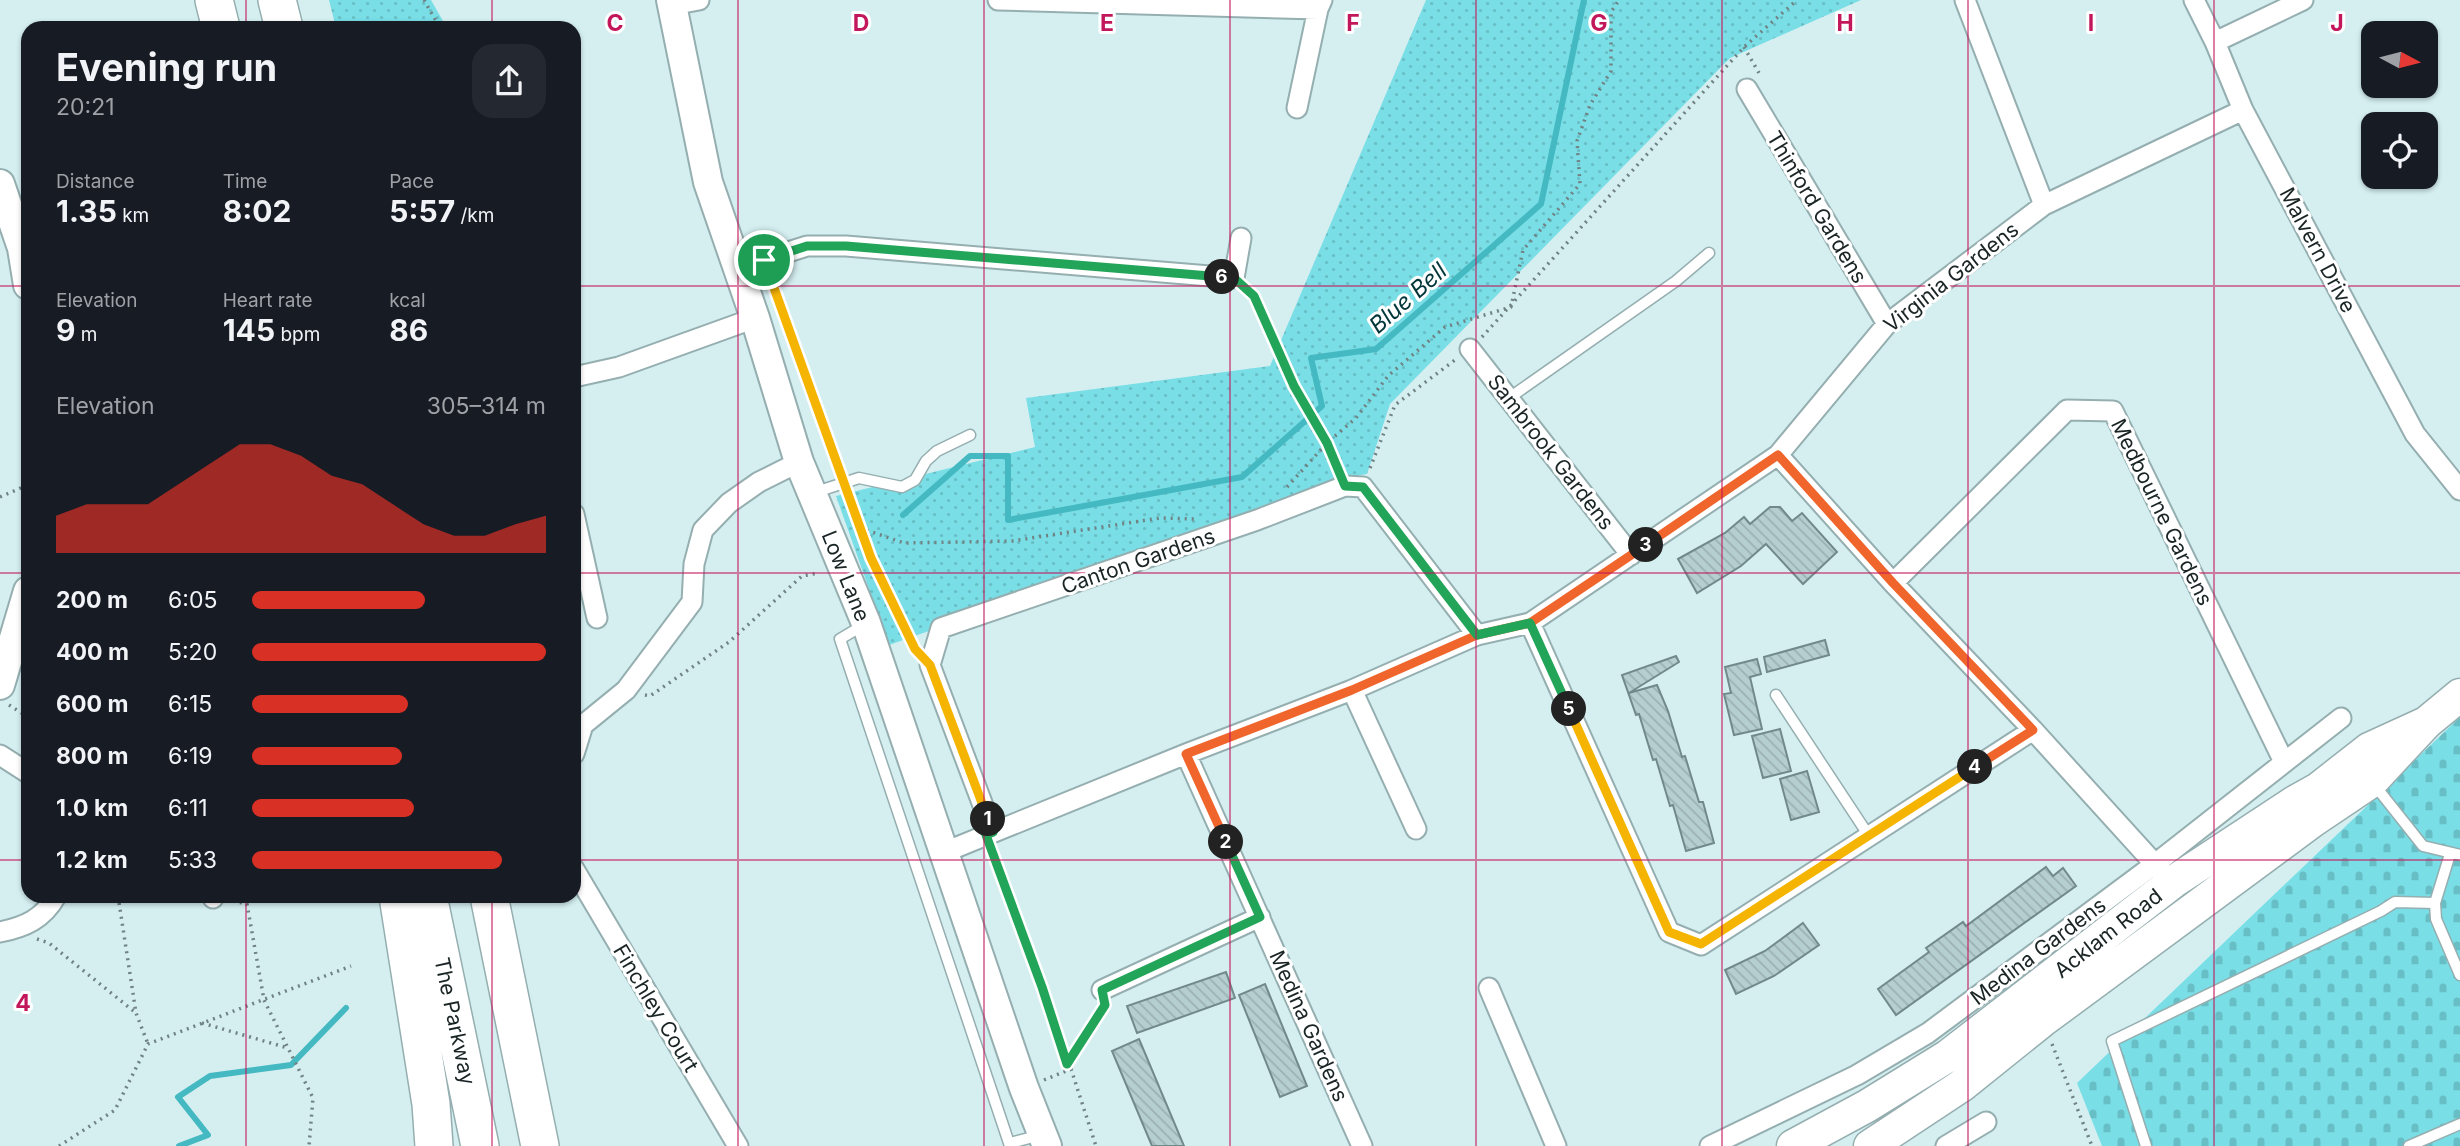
<!DOCTYPE html>
<meta charset="utf-8">
<style>
body{margin:0;font-family:Inter,sans-serif;background:#242831;color:#f1f3f6;height:100vh;display:flex;flex-direction:column;font-size:26px;white-space:nowrap}
*{box-sizing:border-box;margin:0}
p{font-size:23px;color:#9ea1a6}
.icon{flex:none;width:38px;height:38px;fill:none;stroke:currentColor;stroke-width:2;stroke-linecap:round;stroke-linejoin:round}
.map{position:relative;flex:1;overflow:hidden}
.details{position:absolute;left:21px;top:21px;width:560px;height:882px;display:flex;flex-direction:column;background:#171b24;border-radius:21px;box-shadow:0 2px 5px #0004}
.details>*{flex:none}
.needle{width:46px;rotate:97deg}
.buttons{position:absolute;left:2361px;top:21px;display:grid;gap:14px}
.buttons a{display:grid;place-items:center;width:77px;height:77px;border-radius:14px;background:#171b24;box-shadow:0 2px 5px #0004;font-size:35px}
.pin{position:absolute;display:grid;place-items:center;width:60px;height:60px;color:#fff;margin:-30px;border:4px solid #fff;border-radius:50%;box-shadow:0 2px 7px #0007}
.km{position:absolute;width:35px;height:35px;margin:-18px;border-radius:50%;background:#222;color:#fff;font-size:19px;line-height:35px;text-align:center}
.round{display:grid;place-items:center;flex:none;width:74px;height:74px;border-radius:21px;background:#242831}
.overview{display:flex;align-items:center;justify-content:space-between;height:119px;padding:0 35px}
h1{font-size:38px;font-weight:700;line-height:52px}
.figures{display:grid;grid-template-columns:repeat(3,1fr);gap:10px;height:119px;padding:7px 35px}
.figures div{display:grid;align-content:center}
.figures b{font-size:30px;font-weight:700}
.figures small{font-size:19px;font-weight:400}
.figures p{font-size:19px}
.chart{height:196px;padding:14px 35px}
.chart p{display:flex;justify-content:space-between}
.chart svg{width:100%;height:126px;margin-top:7px;fill:#d93025;opacity:.7}
ul{padding:0 35px;list-style:none;font-size:23px}
li{display:grid;grid-template-columns:112px 84px 1fr;align-items:center;height:52px}
li i{height:18px;border-radius:9px;background:#d93025}
.map>svg:first-child{display:block}
.grass{fill:url(#grass-dots)}
.cemetery{fill:url(#cemetery-stones)}
.lines{fill:none;stroke-linecap:round;stroke-linejoin:round}
.stream{stroke:#44b9c2;stroke-width:6}
.building{fill:url(#building-back-hatch);stroke:#72898b;stroke-width:2}
.lane-casing{stroke:#95aeb0;stroke-width:13}
.street-casing{stroke:#95aeb0;stroke-width:23}
.secondary-casing{stroke:#95aeb0;stroke-width:32}
.primary-casing{stroke:#95aeb0;stroke-width:35}
.highway-casing{stroke:#95aeb0;stroke-width:40}
.path{stroke:#708283;stroke-width:3.5;stroke-dasharray:2 5;stroke-linecap:butt}
.lane{stroke:#fff;stroke-width:10}
.street{stroke:#fff;stroke-width:19}
.secondary{stroke:#fff;stroke-width:28}
.primary{stroke:#fff;stroke-width:32}
.highway{stroke:#fff;stroke-width:37}
.split-1-casing{stroke:#fff;stroke-width:14}
.split-2-casing{stroke:#fff;stroke-width:14}
.split-3-casing{stroke:#fff;stroke-width:14}
.split-4-casing{stroke:#fff;stroke-width:14}
.split-5-casing{stroke:#fff;stroke-width:14}
.split-6-casing{stroke:#fff;stroke-width:14}
.split-7-casing{stroke:#fff;stroke-width:14}
.split-1{stroke:#f5b400;stroke-width:9}
.split-2{stroke:#22a559;stroke-width:9}
.split-3{stroke:#f0652b;stroke-width:9}
.split-4{stroke:#f0652b;stroke-width:9}
.split-5{stroke:#f5b400;stroke-width:9}
.split-6{stroke:#22a559;stroke-width:9}
.split-7{stroke:#22a559;stroke-width:9}
.grid{fill:none;stroke:#c2185b;stroke-width:2;stroke-opacity:0.55}
.labels{text-anchor:middle;dominant-baseline:central;stroke-width:6;stroke-linejoin:round;paint-order:stroke}
.street-label{font-size:21px;fill:#1a2424;stroke:#fff}
.water-label{font-size:23px;font-style:italic;fill:#00363a;stroke:#fff}
.grid-label{font-size:23px;text-anchor:middle;font-weight:bold;fill:#c2185b;stroke:#fff;stroke-width:6;stroke-linejoin:round;paint-order:stroke}
</style>
<div class="map">
<svg width="2460" height="1146" viewBox="0 0 2460 1146">
<defs>
<pattern id="grass-dots" width="8" height="8" patternUnits="userSpaceOnUse" patternTransform="scale(1.75)"><rect width="8" height="8" fill="#79dee6"/><path d="M2 2h.1M6 6h.1" fill="none" stroke="#68bec5" stroke-width="1.8" stroke-linecap="round"/></pattern>
<pattern id="cemetery-stones" width="16" height="16" patternUnits="userSpaceOnUse" patternTransform="scale(1.75)"><rect width="16" height="16" fill="#79dee6"/><path d="M2 7V4a2 2 0 0 1 4 0v3zM10 15v-3a2 2 0 0 1 4 0v3z" fill="#68bec5"/></pattern>
<pattern id="building-back-hatch" width="6" height="6" patternUnits="userSpaceOnUse" patternTransform="scale(1.75)"><rect width="6" height="6" fill="#b5ced0"/><path d="M-1 5l2 2M0 0l6 6M5-1l2 2" fill="none" stroke="#9bb1b2"/></pattern>
</defs>
<rect width="100%" height="100%" fill="#d5eff1"/>
<path class="grass" d="M 329,0 L 431,0 L 447,28 L 336,28 Z
M 1426,0 L 1861,0 L 1730,58 L 1390,404 L 1367,474 L 1332,480 L 1257,516 L 889,645 L 836,496 L 1035,447 L 1026,398 L 1270,366 Z"/>
<path class="cemetery" d="M 2460,717 L 2460,1146 L 2102,1146 L 2077,1083 Z"/>
<g class="lines">
<path class="stream" d="M 903,515 L 970,456 L 1008,456 L 1008,520 L 1242,477 L 1322,406 L 1311,358 L 1376,349 L 1541,204 L 1584,0
M 179,1146 L 208,1135 L 178,1097 L 210,1076 L 291,1065 L 346,1008"/>
</g>
<path class="building" d="M 1770,507 L 1780,507 L 1792,521 L 1802,513 L 1837,552 L 1803,584 L 1766,544 L 1741,566 L 1697,593 L 1678,559 L 1725,533 L 1744,517 L 1750,524 Z
M 1825,640 L 1829,655 L 1767,672 L 1764,657 Z
M 1676,656 L 1679,662 L 1629,693 L 1657,685 L 1668,711 L 1682,757 L 1685,756 L 1699,802 L 1703,802 L 1714,843 L 1686,851 L 1673,805 L 1670,806 L 1656,759 L 1653,760 L 1639,714 L 1636,715 L 1622,675 Z
M 1757,659 L 1761,674 L 1750,677 L 1762,729 L 1734,735 L 1724,694 L 1731,693 L 1725,667 Z
M 1780,729 L 1791,771 L 1763,778 L 1752,736 Z
M 1807,771 L 1819,812 L 1791,820 L 1780,779 Z
M 2046,867 L 2053,876 L 2063,868 L 2076,886 L 1896,1015 L 1878,989 L 1929,952 L 1926,948 L 1963,922 L 1966,926 Z
M 1803,923 L 1819,945 L 1774,976 L 1736,994 L 1725,970 L 1765,951 Z
M 1226,972 L 1235,998 L 1137,1033 L 1127,1006 Z
M 1265,984 L 1307,1086 L 1280,1097 L 1239,995 Z
M 1139,1039 L 1184,1146 L 1152,1146 L 1112,1051 Z"/>
<g class="lines">
<g class="lane-casing">
<path id="lane" d="M 1509,398 L 1676,281 L 1709,253
M 813,493 L 859,478 L 902,487 L 915,480 L 926,461 L 937,451 L 970,435
M 862,626 L 840,639 L 1010,1146
M 1776,695 L 1869,836
M 2373,783 L 2423,846 L 2460,855
M 2450,854 L 2435,903 L 2436,919 L 2460,975
M 1010,1143 L 1041,1135
M 2146,1146 L 2112,1041 L 2381,911 L 2395,902 L 2435,903
M 2409,1146 L 2460,1124"/>
</g>
<g class="street-casing">
<path id="street" d="M 998,0 L 1318,9
M 1965,0 L 2044,205
M 2194,0 L 2215,42 L 2243,110 L 2415,434 L 2460,490
M 672,5 L 699,0
M 2215,42 L 2303,0
M 1747,89 L 1887,324
M 1297,108 L 1318,9 L 1322,0
M 738,268 L 807,246 L 846,246 L 1234,278 L 1241,238
M 1470,349 L 1631,555
M 574,377 L 619,367 L 755,318
M 1778,455 L 1893,583 L 2033,730 L 2162,872
M 574,514 L 597,618
M 1893,583 L 2067,410 L 2113,411 L 2284,762
M 1530,623 L 1669,932 L 1701,945 L 2033,730
M 1352,690 L 1416,829
M 574,754 L 583,725 L 626,690 L 692,602 L 694,564 L 703,530 L 729,503 L 759,482 L 799,462
M 1186,754 L 1362,1146
M 0,755 L 28,773
M 993,832 L 930,665 L 941,628 L 1257,520 L 1345,486 L 1363,487 L 1477,635
M 945,852 L 1186,754 L 1352,690 L 1477,635 L 1530,623 L 1778,455 L 1887,324 L 2044,205 L 2243,110
M 574,869 L 738,1146
M 213,896 L 213,898
M 0,932 C 25,927 43,919 56,896
M 1489,988 L 1556,1146
M 1102,990 L 1260,917
M 1710,1146 L 1857,1075 L 1928,1033 L 2155,864 L 2341,718
M 1946,1146 L 1986,1122"/>
</g>
<g class="secondary-casing">
<path id="secondary" d="M 671,0 L 708,182 L 755,318 L 799,462 L 866,623 L 1024,1088 L 1047,1146
M 0,184 L 22,248 L 28,285
M 0,685 L 28,591"/>
</g>
<g class="primary-casing">
<path id="primary" d="M 1793,1146 L 1867,1106 L 1948,1056 L 2173,882 L 2293,803 L 2318,789 L 2369,749 L 2426,723
M 1870,1146 L 1961,1086 L 2042,1021 L 2314,820 L 2372,781 L 2426,723 L 2460,695"/>
</g>
<g class="highway-casing">
<path id="highway" d="M 214,0 L 221,28
M 277,0 L 284,28
M 398,896 L 431,1104 L 434,1146
M 428,896 L 480,1146
M 489,896 L 540,1146"/>
</g>
<path class="path" d="M 424,0 L 440,28
M 1744,47 L 1759,73
M 770,277 L 839,471
M 1249,291 L 1254,296 L 1295,386 L 1327,443 L 1337,468
M 1482,337 L 1744,47 L 1797,0
M 1370,468 L 1395,405 L 1455,360
M 1287,487 L 1327,443 L 1356,418 L 1388,376 L 1445,327 L 1511,307 L 1523,250 L 1580,184 L 1577,141 L 1590,105 L 1611,71 L 1611,12 L 1619,0
M 847,495 L 871,558
M 0,497 L 28,485
M 860,528 L 904,543 L 1012,541 L 1160,518 L 1196,519
M 870,559 L 914,648
M 645,695 L 650,696 L 729,642 L 802,576 L 819,573
M 9,705 L 28,717
M 993,853 L 1042,987 L 1067,1064
M 118,896 L 136,1013 L 148,1044
M 233,901 L 247,904 L 264,1000 L 313,1098 L 309,1146
M 37,939 L 49,943 L 136,1013
M 202,1023 L 288,1048
M 2052,1044 L 2092,1146
M 1071,1069 L 1096,1146
M 1044,1080 L 1071,1069 L 1067,1064 L 1103,1009
M 59,1146 L 115,1110 L 148,1044 L 351,966"/>
<use href="#lane" class="lane"/>
<use href="#street" class="street"/>
<use href="#secondary" class="secondary"/>
<use href="#primary" class="primary"/>
<use href="#highway" class="highway"/>
</g>
<g class="lines">
<g class="split-1-casing">
<path id="split-1" d="M 764,260 L 871,558 L 915,649 L 930,665 L 988,819"/>
</g>
<g class="split-2-casing">
<path id="split-2" d="M 988,819 L 993,832 L 986,835 L 1042,987 L 1067,1064 L 1105,1005 L 1102,990 L 1260,917 L 1226,842"/>
</g>
<g class="split-3-casing">
<path id="split-3" d="M 1226,842 L 1186,754 L 1352,690 L 1477,635 L 1530,623 L 1646,545"/>
</g>
<g class="split-4-casing">
<path id="split-4" d="M 1646,545 L 1778,455 L 1893,583 L 2033,730 L 1975,767"/>
</g>
<g class="split-5-casing">
<path id="split-5" d="M 1569,709 L 1669,932 L 1701,944 L 1975,767"/>
</g>
<g class="split-6-casing">
<path id="split-6" d="M 1222,277 L 1234,278 L 1254,296 L 1294,386 L 1327,443 L 1345,486 L 1363,487 L 1477,635 L 1530,623 L 1569,709"/>
</g>
<g class="split-7-casing">
<path id="split-7" d="M 764,260 L 807,246 L 846,246 L 1222,277"/>
</g>
<use href="#split-1" class="split-1"/>
<use href="#split-2" class="split-2"/>
<use href="#split-3" class="split-3"/>
<use href="#split-4" class="split-4"/>
<use href="#split-5" class="split-5"/>
<use href="#split-6" class="split-6"/>
<use href="#split-7" class="split-7"/>
</g>
<path class="grid" d="M 246,0 L 246,28M 492,0 L 492,28M 738,0 L 738,1146M 984,0 L 984,1146M 1230,0 L 1230,1146M 1476,0 L 1476,1146M 1722,0 L 1722,1146M 1968,0 L 1968,1146M 2214,0 L 2214,1146M 0,286 L 28,286M 574,286 L 2460,286M 0,573 L 28,573M 574,573 L 2460,573M 0,860 L 28,860M 574,860 L 2460,860M 246,896 L 246,1146M 492,896 L 492,1146"/>
<g class="labels">
<g class="street-label">
<text transform="translate(1817 207) rotate(59)">Thinford Gardens</text>
<text transform="translate(2318 250) rotate(62)">Malvern Drive</text>
<text transform="translate(1951 277) rotate(-38)">Virginia Gardens</text>
<text transform="translate(1551 452) rotate(52)">Sambrook Gardens</text>
<text transform="translate(2162 512) rotate(64)">Medbourne Gardens</text>
<text transform="translate(1138 561) rotate(-19)">Canton Gardens</text>
<text transform="translate(846 576) rotate(68)">Low Lane</text>
<text transform="translate(2108 933) rotate(-38)">Acklam Road</text>
<text transform="translate(2038 951) rotate(-37)">Medina Gardens</text>
<text transform="translate(656 1008) rotate(59)">Finchley Court</text>
<text transform="translate(455 1021) rotate(78)">The Parkway</text>
<text transform="translate(1309 1026) rotate(66)">Medina Gardens</text>
</g>
<g class="water-label">
<text transform="translate(1408 298) rotate(-41)">Blue Bell</text>
</g>
</g>
<g class="grid-label">
<text x="615" y="31">C</text>
<text x="861" y="31">D</text>
<text x="1107" y="31">E</text>
<text x="1353" y="31">F</text>
<text x="1599" y="31">G</text>
<text x="1845" y="31">H</text>
<text x="2091" y="31">I</text>
<text x="2337" y="31">J</text>
<text x="23" y="1011">4</text>
</g>
</svg>
<div class="buttons">
<a><svg class="needle" viewBox="-14 -14 28 28"><path d="M0-13l5 13h-10z" fill="#e53935"/><path d="M0 13l5-13h-10z" fill="#9ea1a6"/></svg></a>
<a><svg class="icon" aria-label="locate" viewBox="0 0 24 24"><circle cx="12" cy="12" r="6"/><path d="M12 2v4M12 18v4M2 12h4M18 12h4"/></svg></a>
</div>
<div class="pin" style="left:764px;top:260px;background:#1e9e55"><svg class="icon" aria-label="arrive" viewBox="0 0 24 24"><path d="M6 21V4h12l-3 4 3 4H6"/></svg></div>
<b class="km" style="left:988px;top:819px">1</b>
<b class="km" style="left:1226px;top:842px">2</b>
<b class="km" style="left:1646px;top:545px">3</b>
<b class="km" style="left:1975px;top:767px">4</b>
<b class="km" style="left:1569px;top:709px">5</b>
<b class="km" style="left:1222px;top:277px">6</b>
<section class="details">
<div class="overview"><div><h1>Evening run</h1><p>20:21</p></div><a class="round"><svg class="icon" aria-label="share" viewBox="0 0 24 24"><path d="M12 15V3M7 8l5-5 5 5M5 13v7h14v-7"/></svg></a></div>
<div class="figures">
<div><p>Distance</p><b>1.35<small> km</small></b></div>
<div><p>Time</p><b>8:02</b></div>
<div><p>Pace</p><b>5:57<small> /km</small></b></div>
</div>
<div class="figures">
<div><p>Elevation</p><b>9<small> m</small></b></div>
<div><p>Heart rate</p><b>145<small> bpm</small></b></div>
<div><p>kcal</p><b>86</b></div>
</div>
<div class="chart"><p><span>Elevation</span>305–314 m</p>
<svg viewBox="0 0 160 44" preserveAspectRatio="none"><path d="M0 44V31L10 27L20 27L30 27L40 20L50 13L60 6L70 6L80 10L90 17L100 20L110 27L120 34L130 38L140 38L150 34L160 31V44z"/></svg>
</div>
<ul>
<li><b>200 m</b>6:05<i style="width:59%"></i></li>
<li><b>400 m</b>5:20<i style="width:100%"></i></li>
<li><b>600 m</b>6:15<i style="width:53%"></i></li>
<li><b>800 m</b>6:19<i style="width:51%"></i></li>
<li><b>1.0 km</b>6:11<i style="width:55%"></i></li>
<li><b>1.2 km</b>5:33<i style="width:85%"></i></li>
</ul>
</section>
</div>
